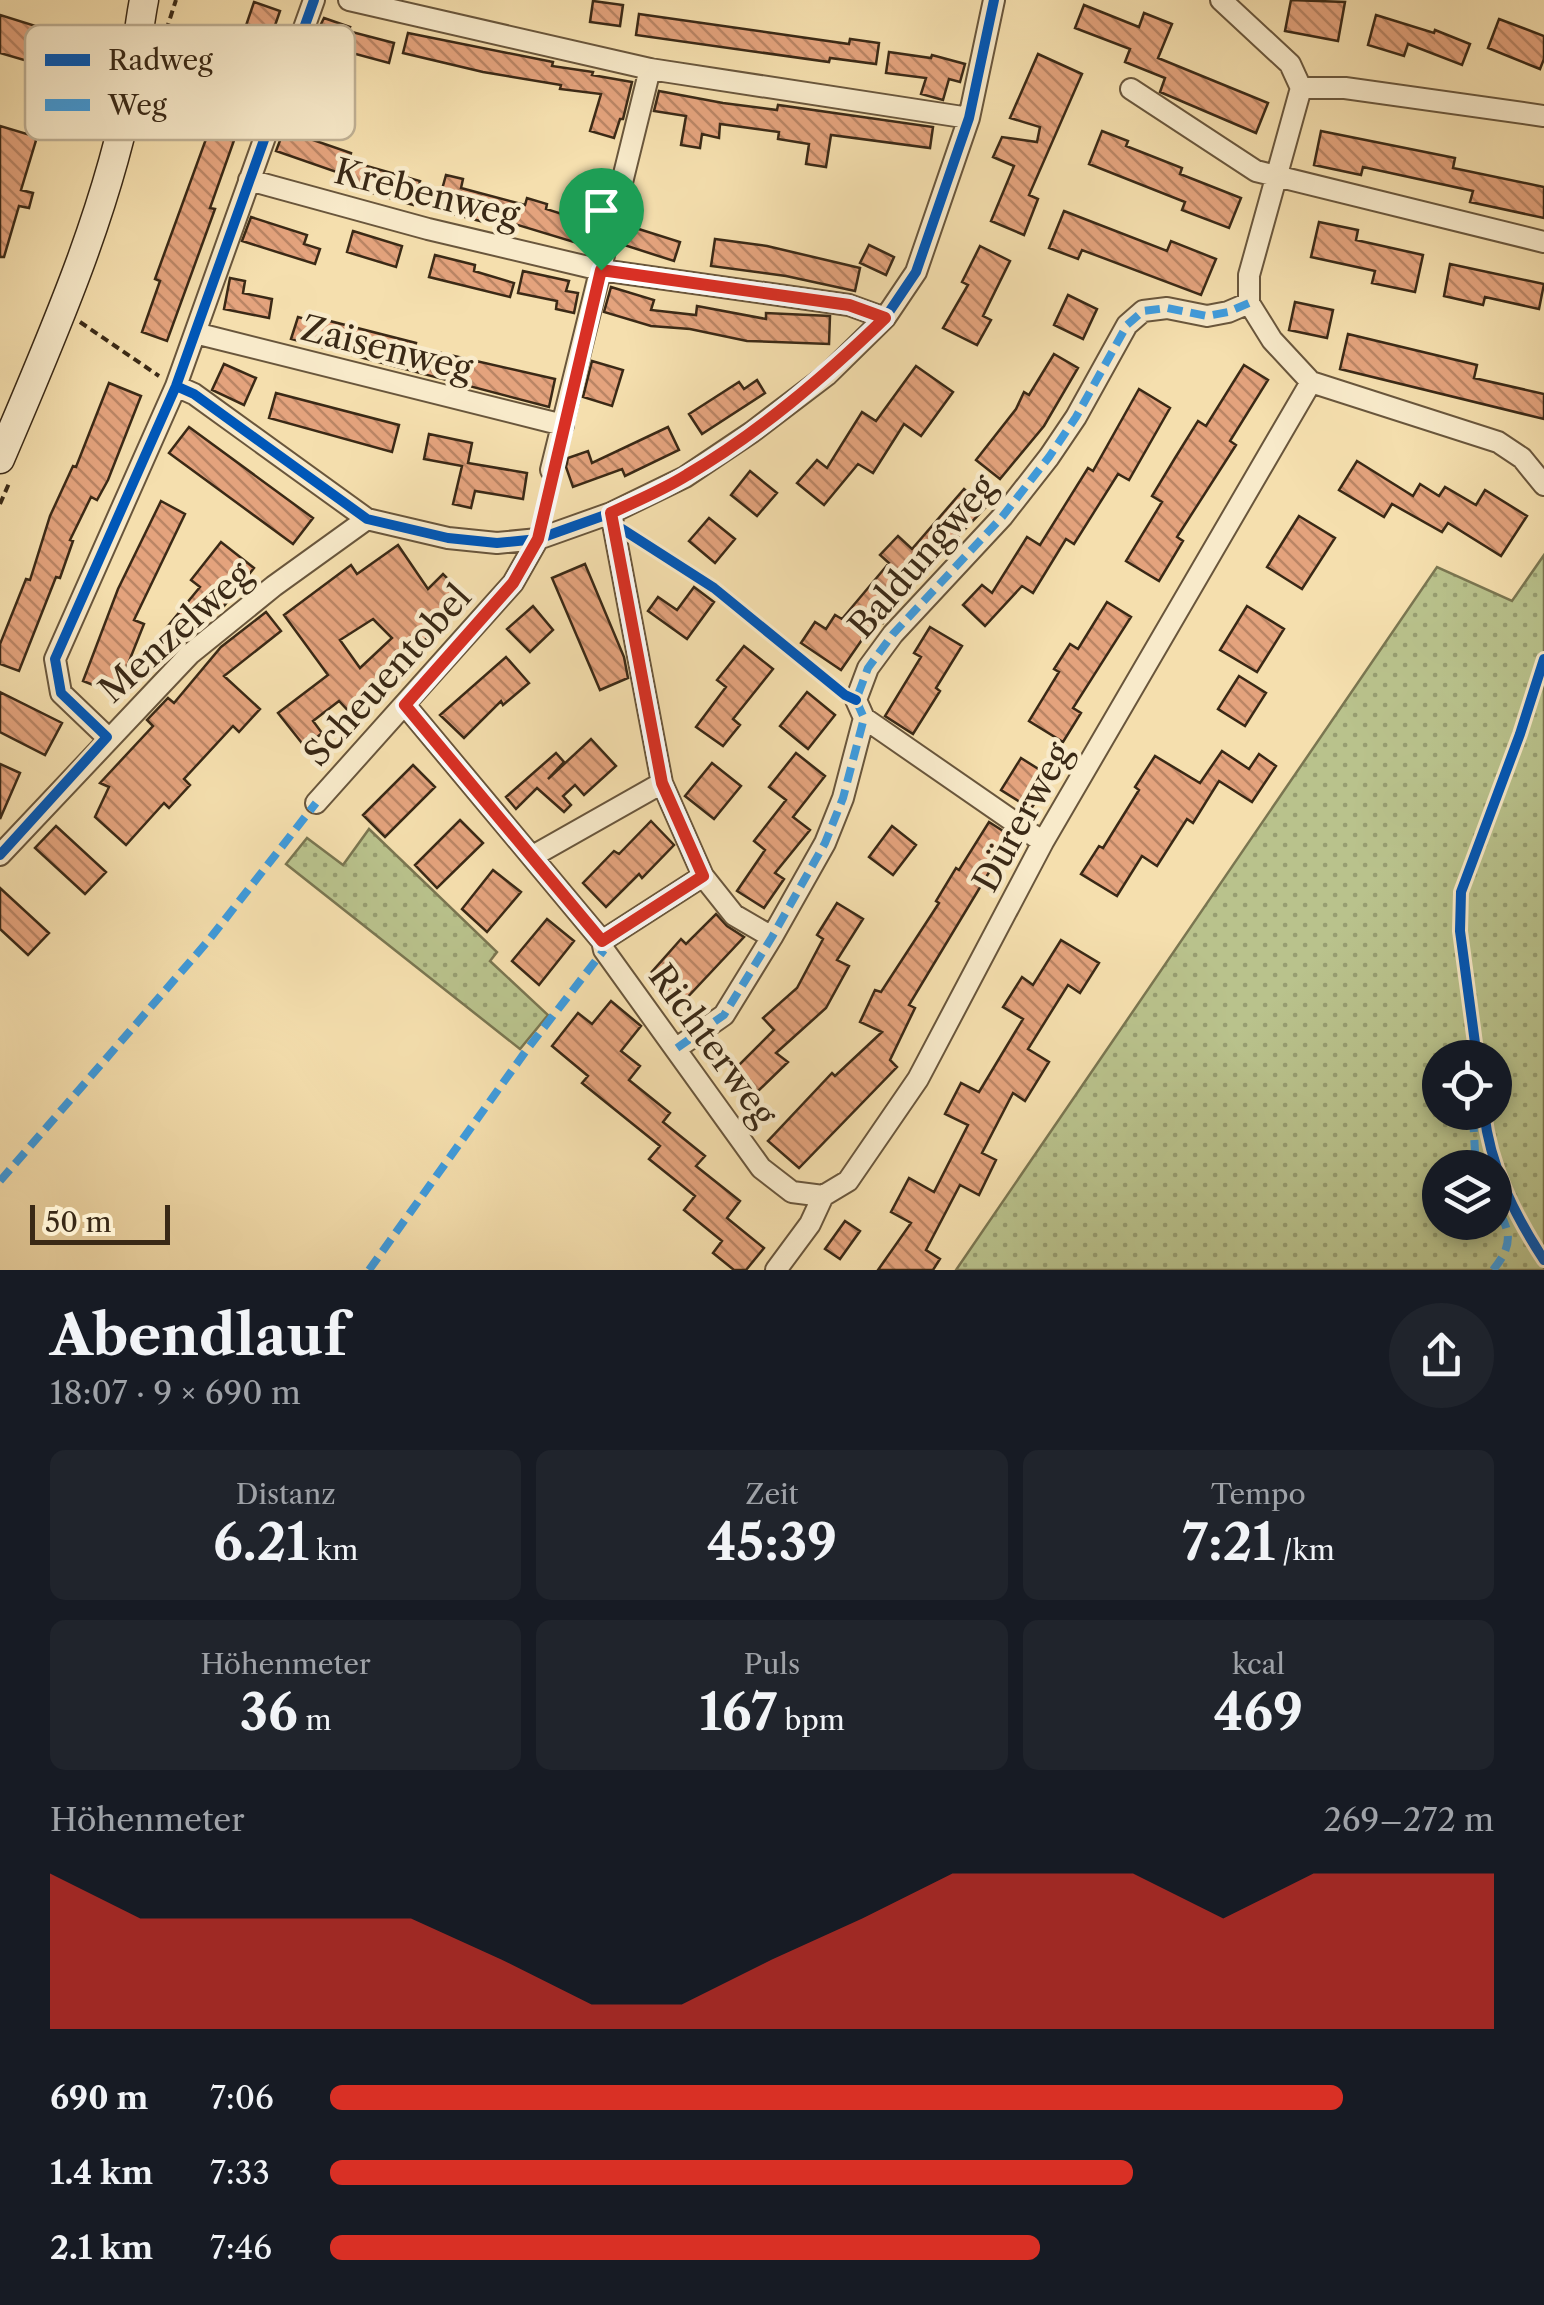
<!DOCTYPE html>
<html lang="de">
<meta charset="utf-8">
<style>
body{margin:0;font-family:"Libre Caslon Text",serif;background:#20242c;color:#f1f3f6;height:100vh;display:flex;flex-direction:column;font-size:38px;white-space:nowrap}
*{box-sizing:border-box;margin:0}
p{font-size:32px;color:#9ea1a6}
.icon{flex:none;width:55px;height:55px;fill:none;stroke:currentColor;stroke-width:2;stroke-linecap:round;stroke-linejoin:round}
.map{position:relative;height:1270px;overflow:hidden}
.panel{display:flex;flex-direction:column;background:#171b24;flex:1}
.panel>*{flex:none}
.buttons{position:absolute;left:1422px;top:1040px;display:grid;gap:20px}
.buttons a{display:grid;place-items:center;width:90px;height:90px;border-radius:50%;background:#171b24;box-shadow:0 5px 15px #0003;font-size:50px}
.scale{position:absolute;left:30px;bottom:25px;width:140px;box-sizing:border-box;padding-left:10px;border:5px solid #3a2916;border-top:0;font-size:28px;line-height:35px;white-space:nowrap;color:#3a2916;-webkit-text-stroke:8px #f8eaca;paint-order:stroke}
.pin{position:absolute;display:grid;place-items:center;width:85px;height:85px;color:#fff;margin:-102px -42px;border-radius:50% 50% 50% 0;rotate:-45deg;box-shadow:0 0 10px #0007}
.pin .icon{rotate:45deg}
.round{display:grid;place-items:center;flex:none;width:105px;height:105px;border-radius:52px;background:#20242c}
.headline{display:flex;align-items:center;justify-content:space-between;height:170px;padding:0 50px}
h1{font-size:55px;font-weight:800;line-height:75px}
.figures{display:grid;grid-template-columns:repeat(3,1fr);gap:15px;height:170px;padding:10px 50px}
.figures div{display:grid;align-content:center;border-radius:15px;background:#20242c;text-align:center}
.figures b{font-size:50px;font-weight:800}
.figures small{font-size:28px;font-weight:400}
.figures p{font-size:28px}
.chart{height:280px;padding:20px 50px}
.chart p{display:flex;justify-content:space-between}
.chart svg{width:100%;height:180px;margin-top:10px;fill:#d93025;opacity:.7}
ul{padding:0 50px;list-style:none;font-size:32px}
li{display:grid;grid-template-columns:160px 120px 1fr;align-items:center;height:75px}
li i{height:25px;border-radius:12px;background:#d93025}
.map>svg:first-child{display:block}
.grass{fill:url(#grass-dots);stroke:#7a7651;stroke-width:2.5;fill-rule:evenodd}
.building{fill:url(#building-back-hatch);stroke:#3a2916;stroke-width:2.5;fill-rule:evenodd}
.lines{fill:none;stroke-linecap:round;stroke-linejoin:round}
.minor-casing{stroke:#69563c;stroke-width:24}
.secondary-casing{stroke:#3a2916;stroke-width:31}
.path{stroke:#3a2916;stroke-width:4;stroke-dasharray:8 5;stroke-linecap:butt}
.minor{stroke:#f8eaca;stroke-width:20}
.secondary{stroke:#f8eaca;stroke-width:28}
.quiet{stroke:#3e9cdf;stroke-width:8;stroke-dasharray:15 8;stroke-linecap:butt}
.cycleway-casing{stroke:#f8eaca;stroke-width:16}
.cycleway{stroke:#0057b8;stroke-width:10}
.route-casing{stroke:#fff;stroke-width:20}
.route{stroke:#d93025;stroke-width:12}
.labels{text-anchor:middle;dominant-baseline:central;stroke-width:9;stroke-linejoin:round;paint-order:stroke}
.street-label{font-size:35px;fill:#3a2916;stroke:#f8eaca}
.key{fill:#f8eaca;stroke:#bfb094;stroke-width:2.5}
.key-label{font-size:28px;fill:#3a2916}
</style>
<div class="map">
<svg width="1544" height="1270" viewBox="0 0 1544 1270">
<defs>
<pattern id="grass-dots" width="8" height="8" patternUnits="userSpaceOnUse" patternTransform="scale(2.5)"><rect width="8" height="8" fill="#b9c28c"/><path d="M2 2h.1M6 6h.1" fill="none" stroke="#979e71" stroke-width="1.8" stroke-linecap="round"/></pattern>
<pattern id="building-back-hatch" width="6" height="6" patternUnits="userSpaceOnUse" patternTransform="scale(2.5)"><rect width="6" height="6" fill="#e4a37d"/><path d="M-1 5l2 2M0 0l6 6M5-1l2 2" fill="none" stroke="#ba8565"/></pattern>
</defs>
<rect width="100%" height="100%" fill="#f5dfae"/>
<filter id="stains"><feTurbulence type="fractalNoise" baseFrequency=".002" numOctaves="4"/><feColorMatrix values="0 0 0 0 .2 0 0 0 0 .09 0 0 0 0 .02 0 0 0 .5 -.17"/></filter>
<radialGradient id="worn" r=".72"><stop offset=".6" stop-color="#630" stop-opacity="0"/><stop offset="1" stop-color="#630" stop-opacity=".3"/></radialGradient>
<path class="grass" d="M 1544,555 L 1544,1270 L 956,1270 L 1437,567 L 1512,601 ZM 1440,1058 L 1495,1058 L 1495,1112 L 1440,1112 ZM 1440,1168 L 1495,1168 L 1495,1222 L 1440,1222 Z
M 369,829 L 497,952 L 490,961 L 548,1015 L 520,1049 L 286,864 L 307,838 L 343,865 Z"/>
<path class="building" d="M 1291,0 L 1345,2 L 1338,41 L 1285,31 Z
M 593,1 L 623,5 L 620,26 L 590,22 Z
M 254,2 L 280,11 L 250,98 L 223,93 Z
M 1084,5 L 1139,27 L 1144,13 L 1172,24 L 1158,58 L 1268,103 L 1256,133 L 1160,92 L 1165,78 L 1125,62 L 1130,49 L 1075,28 Z
M 639,14 L 849,44 L 850,39 L 879,43 L 876,64 L 830,58 L 829,62 L 636,35 Z
M 0,15 L 58,33 L 48,67 L 0,53 Z
M 1376,15 L 1434,33 L 1435,30 L 1470,44 L 1462,65 L 1408,44 L 1404,56 L 1368,45 Z
M 324,18 L 350,27 L 348,31 L 394,43 L 389,63 L 341,50 L 336,64 L 315,56 L 323,37 L 316,34 Z
M 1499,19 L 1544,36 L 1544,59 L 1540,69 L 1488,48 Z
M 408,33 L 553,62 L 552,66 L 593,72 L 592,75 L 632,82 L 623,119 L 620,119 L 614,138 L 590,131 L 601,94 L 560,89 L 561,85 L 483,72 L 403,53 Z
M 889,52 L 931,58 L 932,55 L 965,64 L 960,82 L 949,79 L 943,100 L 921,94 L 926,78 L 886,73 Z
M 1038,54 L 1082,74 L 1029,195 L 1038,199 L 1024,235 L 991,221 L 1014,166 L 993,157 L 1002,137 L 1037,142 L 1040,127 L 1010,118 Z
M 659,91 L 723,103 L 777,110 L 778,105 L 933,127 L 930,148 L 831,135 L 826,167 L 806,164 L 809,144 L 778,139 L 779,132 L 720,124 L 719,138 L 702,134 L 700,148 L 681,145 L 686,116 L 654,111 Z
M 218,106 L 243,115 L 210,208 L 215,209 L 167,341 L 142,332 L 160,281 L 155,279 Z
M 0,126 L 37,137 L 21,190 L 33,193 L 29,208 L 19,206 L 4,257 L 0,257 Z
M 284,130 L 351,153 L 349,161 L 420,181 L 413,205 L 352,187 L 354,178 L 276,151 Z
M 1102,131 L 1128,141 L 1126,146 L 1182,168 L 1180,174 L 1241,198 L 1229,228 L 1182,210 L 1185,202 L 1089,164 Z
M 1321,131 L 1455,158 L 1453,168 L 1544,187 L 1544,218 L 1470,202 L 1473,191 L 1363,167 L 1361,175 L 1314,165 Z
M 446,175 L 463,179 L 461,188 L 525,205 L 527,198 L 547,204 L 546,209 L 594,224 L 587,246 L 508,222 L 506,228 L 450,213 L 454,196 L 441,193 Z
M 1064,211 L 1167,251 L 1171,241 L 1216,259 L 1201,295 L 1082,250 L 1078,259 L 1049,248 Z
M 251,217 L 307,235 L 304,244 L 320,249 L 315,264 L 242,241 Z
M 1319,222 L 1358,230 L 1356,240 L 1423,255 L 1415,292 L 1372,283 L 1375,271 L 1311,257 Z
M 626,225 L 680,242 L 674,261 L 621,244 Z
M 353,231 L 402,246 L 396,267 L 347,252 Z
M 715,239 L 767,246 L 860,268 L 855,291 L 786,276 L 711,266 Z
M 869,245 L 894,257 L 886,275 L 860,263 Z
M 980,246 L 1010,261 L 983,316 L 991,320 L 977,345 L 943,328 L 968,285 L 962,282 Z
M 435,255 L 475,265 L 474,271 L 514,283 L 510,297 L 429,277 Z
M 1450,264 L 1544,284 L 1539,309 L 1485,297 L 1483,305 L 1444,296 Z
M 523,271 L 569,281 L 566,291 L 578,293 L 574,313 L 556,309 L 557,301 L 518,293 Z
M 230,278 L 245,281 L 243,293 L 272,299 L 269,318 L 224,309 Z
M 611,287 L 654,300 L 651,310 L 696,315 L 697,306 L 766,319 L 766,313 L 830,316 L 829,344 L 747,341 L 690,329 L 651,326 L 604,312 Z
M 1068,295 L 1097,309 L 1083,339 L 1054,325 Z
M 1295,302 L 1333,310 L 1327,338 L 1289,330 Z
M 312,312 L 327,317 L 326,320 L 416,343 L 415,347 L 555,379 L 549,407 L 291,339 L 298,317 L 309,320 Z
M 1348,334 L 1477,365 L 1474,378 L 1544,394 L 1544,419 L 1340,369 Z
M 1054,354 L 1078,368 L 1044,426 L 1000,479 L 976,460 L 1016,409 L 1024,392 L 1029,395 Z
M 592,361 L 623,370 L 612,406 L 583,397 Z
M 224,364 L 256,378 L 244,405 L 212,390 Z
M 1244,365 L 1268,380 L 1230,441 L 1236,445 L 1177,537 L 1183,541 L 1159,581 L 1126,561 L 1162,502 L 1152,496 L 1175,458 L 1198,421 L 1206,426 Z
M 916,366 L 953,392 L 921,436 L 904,424 L 873,473 L 858,464 L 824,505 L 797,483 L 817,460 L 827,468 L 862,412 L 876,421 Z
M 757,380 L 765,393 L 702,434 L 689,414 L 739,382 L 744,389 Z
M 109,383 L 141,396 L 108,480 L 97,500 L 91,497 L 70,540 L 73,541 L 60,578 L 56,577 L 19,671 L 0,664 L 0,644 L 26,579 L 30,580 L 50,516 L 73,466 L 76,467 Z
M 1139,389 L 1170,408 L 1129,480 L 1118,474 L 1074,544 L 1066,539 L 1033,593 L 1022,586 L 985,626 L 963,605 L 982,585 L 992,593 L 1027,537 L 1040,545 L 1088,468 L 1093,471 Z
M 276,393 L 399,425 L 392,452 L 269,418 Z
M 189,427 L 313,518 L 293,544 L 169,453 Z
M 668,427 L 679,450 L 625,476 L 622,469 L 573,487 L 566,467 L 568,458 L 588,451 L 592,463 Z
M 429,434 L 472,443 L 468,463 L 527,473 L 523,499 L 475,491 L 471,508 L 453,504 L 462,466 L 424,459 Z
M 1357,461 L 1413,496 L 1420,484 L 1439,496 L 1445,487 L 1476,505 L 1485,490 L 1527,516 L 1501,556 L 1448,523 L 1442,532 L 1392,504 L 1384,517 L 1339,490 Z
M 750,471 L 777,493 L 757,516 L 731,495 Z
M 964,489 L 985,508 L 900,598 L 902,600 L 883,623 L 877,618 L 841,670 L 801,643 L 815,622 L 826,629 L 835,615 L 842,619 L 889,563 L 880,555 L 898,536 L 912,549 Z
M 161,501 L 185,514 L 134,620 L 144,624 L 116,694 L 83,681 L 118,589 Z
M 1299,516 L 1335,538 L 1302,589 L 1267,567 Z
M 709,518 L 735,539 L 715,563 L 689,541 Z
M 221,542 L 254,568 L 224,606 L 214,599 L 178,644 L 163,632 L 200,587 L 191,580 Z
M 398,545 L 428,589 L 443,574 L 467,598 L 395,670 L 399,674 L 354,717 L 339,701 L 313,721 L 322,733 L 305,747 L 278,713 L 328,675 L 284,615 L 351,565 L 357,574 ZM 373,619 L 392,638 L 360,668 L 340,640 Z
M 585,564 L 624,657 L 628,678 L 600,690 L 552,578 Z
M 694,587 L 714,602 L 687,639 L 648,611 L 658,597 L 677,610 Z
M 1107,602 L 1131,617 L 1073,708 L 1081,713 L 1063,742 L 1029,721 L 1059,672 L 1054,669 L 1070,644 L 1078,649 Z
M 533,606 L 553,630 L 530,652 L 507,629 Z
M 1247,606 L 1284,629 L 1257,672 L 1220,650 Z
M 266,612 L 281,631 L 224,676 L 260,709 L 239,732 L 233,726 L 184,779 L 190,785 L 169,808 L 164,803 L 126,845 L 95,817 L 109,787 L 100,783 L 153,726 L 147,720 L 168,698 L 174,703 L 221,647 Z
M 930,627 L 962,646 L 936,688 L 940,691 L 913,734 L 885,716 L 921,657 L 914,653 Z
M 744,646 L 773,669 L 733,719 L 740,725 L 723,746 L 696,727 L 726,687 L 717,680 Z
M 506,657 L 529,683 L 503,705 L 501,701 L 464,738 L 440,715 Z
M 1239,676 L 1266,693 L 1245,726 L 1218,709 Z
M 0,692 L 62,723 L 45,755 L 0,732 Z
M 807,692 L 835,715 L 808,749 L 780,726 Z
M 591,739 L 616,766 L 584,795 L 575,785 L 563,796 L 571,805 L 564,812 L 537,788 L 516,809 L 506,797 L 556,753 L 564,762 L 548,779 Z
M 1222,751 L 1249,769 L 1259,754 L 1276,766 L 1252,802 L 1219,781 L 1193,823 L 1187,819 L 1157,866 L 1142,856 L 1117,896 L 1081,874 L 1099,846 L 1103,848 L 1139,790 L 1135,787 L 1155,756 L 1200,783 Z
M 796,753 L 825,776 L 793,817 L 810,830 L 775,873 L 784,879 L 764,908 L 737,891 L 765,850 L 754,841 L 786,800 L 769,787 Z
M 1021,758 L 1051,777 L 1031,809 L 1001,790 Z
M 712,763 L 741,786 L 714,819 L 685,796 Z
M 0,764 L 20,773 L 0,819 Z
M 413,765 L 435,787 L 385,837 L 363,815 Z
M 460,820 L 483,843 L 437,888 L 415,865 Z
M 651,821 L 674,845 L 642,878 L 639,874 L 606,907 L 583,883 L 614,851 L 619,854 Z
M 989,822 L 1014,838 L 994,871 L 991,869 L 909,1005 L 915,1008 L 890,1060 L 897,1067 L 799,1168 L 768,1141 L 832,1073 L 835,1076 L 882,1032 L 860,1022 L 875,990 L 881,992 L 939,903 L 936,901 L 956,868 L 959,870 Z
M 56,826 L 106,872 L 85,894 L 35,848 Z
M 892,826 L 916,845 L 893,875 L 869,857 Z
M 493,870 L 521,892 L 487,932 L 462,909 Z
M 0,888 L 49,933 L 28,955 L 0,929 Z
M 837,903 L 863,919 L 837,960 L 849,966 L 826,1008 L 776,1053 L 788,1062 L 757,1092 L 732,1072 L 774,1030 L 763,1018 L 797,988 L 823,939 L 817,935 Z
M 716,914 L 727,926 L 744,937 L 682,1003 L 650,974 L 681,939 L 686,944 Z
M 547,919 L 574,941 L 539,985 L 512,961 Z
M 1061,940 L 1099,963 L 1080,993 L 1068,985 L 1028,1049 L 1049,1062 L 1025,1101 L 1013,1093 L 982,1153 L 996,1160 L 979,1195 L 960,1185 L 926,1250 L 940,1259 L 933,1270 L 878,1270 L 911,1223 L 891,1212 L 909,1178 L 934,1192 L 968,1125 L 945,1114 L 961,1083 L 979,1092 L 1023,1019 L 1003,1007 L 1022,977 L 1033,985 Z
M 611,1001 L 641,1026 L 621,1051 L 640,1066 L 629,1080 L 670,1113 L 663,1122 L 705,1156 L 696,1166 L 740,1201 L 727,1218 L 764,1248 L 746,1270 L 734,1270 L 713,1253 L 722,1241 L 684,1210 L 695,1196 L 649,1159 L 660,1146 L 582,1083 L 588,1076 L 552,1046 L 578,1013 L 592,1024 Z
M 845,1221 L 860,1231 L 840,1259 L 825,1249 Z"/>
<g class="lines">
<g class="minor-casing">
<path id="minor" d="M 349,0 L 650,69 L 969,118
M 1221,0 L 1290,64 L 1301,88
M 1301,88 L 1249,275 L 1249,303 L 1272,340 L 1311,382 L 1498,442 L 1522,458 L 1544,485
M 1301,88 L 1345,88 L 1544,116
M 1131,89 L 1256,171 L 1544,242
M 249,180 L 428,229 L 601,270 L 849,305 L 885,318
M 195,333 L 563,425
M 176,386 L 194,394 L 367,519 L 448,538 L 497,543 L 538,539 L 611,513 L 685,477 L 752,432 L 827,375 L 885,318 L 916,272 L 969,118 L 994,0
M 551,470 L 650,69
M 611,513 L 662,783 L 703,876 L 734,915 L 772,937
M 405,705 L 602,941 L 604,950 L 761,1168 L 792,1192 L 823,1196
M 864,718 L 1043,842
M 107,737 L 61,693 L 55,659 L 176,386 L 314,0
M 316,803 L 513,583 L 538,539
M 0,855 L 190,654 L 274,586 L 367,519
M 533,856 L 662,783
M 602,941 L 703,876
M 677,1048 L 724,1015 L 772,937 L 825,843 L 843,798 L 864,718 L 856,700 L 868,668 L 893,634 L 1002,517 L 1049,457 L 1076,417 L 1127,325 L 1143,311 L 1167,308 L 1207,316 L 1228,312 L 1249,303
M 776,1270 L 810,1224 L 823,1196 L 848,1181 L 918,1079 L 1043,842 L 1311,382"/>
</g>
<g class="secondary-casing">
<path id="secondary" d="M 0,459 C 52,337 110,206 133,76 C 137,50 139,25 144,0"/>
</g>
<path class="path" d="M 162,43 L 176,0
M 80,322 L 159,376
M 0,504 L 10,481
M 541,519 L 547,489"/>
<use href="#minor" class="minor"/>
<use href="#secondary" class="secondary"/>
<path class="quiet" d="M 677,1048 L 724,1015 L 772,937 L 825,843 L 843,798 L 864,718 L 856,700 L 868,668 L 893,634 L 1002,517 L 1049,457 L 1076,417 L 1127,325 L 1143,311 L 1167,308 L 1207,316 L 1228,312 L 1249,303
M 1439,1089 L 1440,1089
M 1473,1117 L 1476,1168
M 0,1181 L 208,941 L 316,803
M 369,1270 L 528,1048 L 604,950
M 1493,1270 C 1514,1244 1511,1232 1495,1204"/>
<g class="cycleway-casing">
<path id="cycleway" d="M 176,386 L 194,394 L 367,519 L 448,538 L 497,543 L 538,539 L 611,513 L 685,477 L 752,432 L 827,375 L 885,318 L 916,272 L 969,118 L 994,0
M 613,529 L 622,529 L 714,588 L 845,695 L 856,700
M 0,855 L 107,737 L 61,693 L 55,659 L 176,386 L 314,0
M 1477,1058 L 1460,931 L 1461,892 L 1520,734 L 1544,659
M 1484,1112 C 1490,1166 1514,1214 1544,1260"/>
</g>
<use href="#cycleway" class="cycleway"/>
</g>
<g class="lines">
<g class="route-casing">
<path id="route" d="M 601,270 L 849,305 L 885,318 C 824,377 760,432 687,475 C 663,490 636,501 611,513 L 662,783 L 703,876 L 602,941 L 405,705 L 513,583 L 538,539 Z"/>
</g>
<use href="#route" class="route"/>
</g>
<g class="labels">
<g class="street-label">
<text transform="translate(427 193) rotate(14)">Krebenweg</text>
<text transform="translate(387 348) rotate(14)">Zaisenweg</text>
<text transform="translate(922 556) rotate(-49)">Baldungweg</text>
<text transform="translate(175 632) rotate(-42)">Menzelweg</text>
<text transform="translate(387 675) rotate(-48)">Scheuentobel</text>
<text transform="translate(1022 817) rotate(-61)">Dürerweg</text>
<text transform="translate(713 1045) rotate(54)">Richterweg</text>
</g>
</g>
<rect x="25" y="25" width="330" height="115" rx="15" class="key"/>
<rect x="45" y="54" width="45" height="12" fill="#0057b8"/>
<rect x="45" y="99" width="45" height="12" fill="#3e9cdf"/>
<g class="key-label">
<text x="108" y="70">Radweg</text>
<text x="108" y="115">Weg</text>
</g>
<rect width="100%" height="100%" filter="url(#stains)"/>
<rect width="100%" height="100%" fill="url(#worn)"/>
</svg>
<div class="buttons">
<a><svg class="icon" aria-label="locate" viewBox="0 0 24 24"><circle cx="12" cy="12" r="6"/><path d="M12 2v4M12 18v4M2 12h4M18 12h4"/></svg></a>
<a><svg class="icon" aria-label="layers" viewBox="0 0 24 24"><path d="M12 4l9 5-9 5-9-5zM3 14l9 5 9-5"/></svg></a>
</div>
<div class="scale">50 m</div>
<div class="pin" style="left:601px;top:270px;background:#1e9e55"><svg class="icon" aria-label="arrive" viewBox="0 0 24 24"><path d="M6 21V4h12l-3 4 3 4H6"/></svg></div>
</div>
<section class="panel">
<div class="headline"><div><h1>Abendlauf</h1><p>18:07 · 9 × 690 m</p></div><a class="round"><svg class="icon" aria-label="share" viewBox="0 0 24 24"><path d="M12 15V3M7 8l5-5 5 5M5 13v7h14v-7"/></svg></a></div>
<div class="figures">
<div><p>Distanz</p><b>6.21<small> km</small></b></div>
<div><p>Zeit</p><b>45:39</b></div>
<div><p>Tempo</p><b>7:21<small> /km</small></b></div>
</div>
<div class="figures">
<div><p>Höhenmeter</p><b>36<small> m</small></b></div>
<div><p>Puls</p><b>167<small> bpm</small></b></div>
<div><p>kcal</p><b>469</b></div>
</div>
<div class="chart"><p><span>Höhenmeter</span>269–272 m</p>
<svg viewBox="0 0 160 44" preserveAspectRatio="none"><path d="M0 44V6L10 17L20 17L30 17L40 17L50 27L60 38L70 38L80 27L90 17L100 6L110 6L120 6L130 17L140 6L150 6L160 6V44z"/></svg>
</div>
<ul>
<li><b>690 m</b>7:06<i style="width:87%"></i></li>
<li><b>1.4 km</b>7:33<i style="width:69%"></i></li>
<li><b>2.1 km</b>7:46<i style="width:61%"></i></li>
</ul>
</section>
